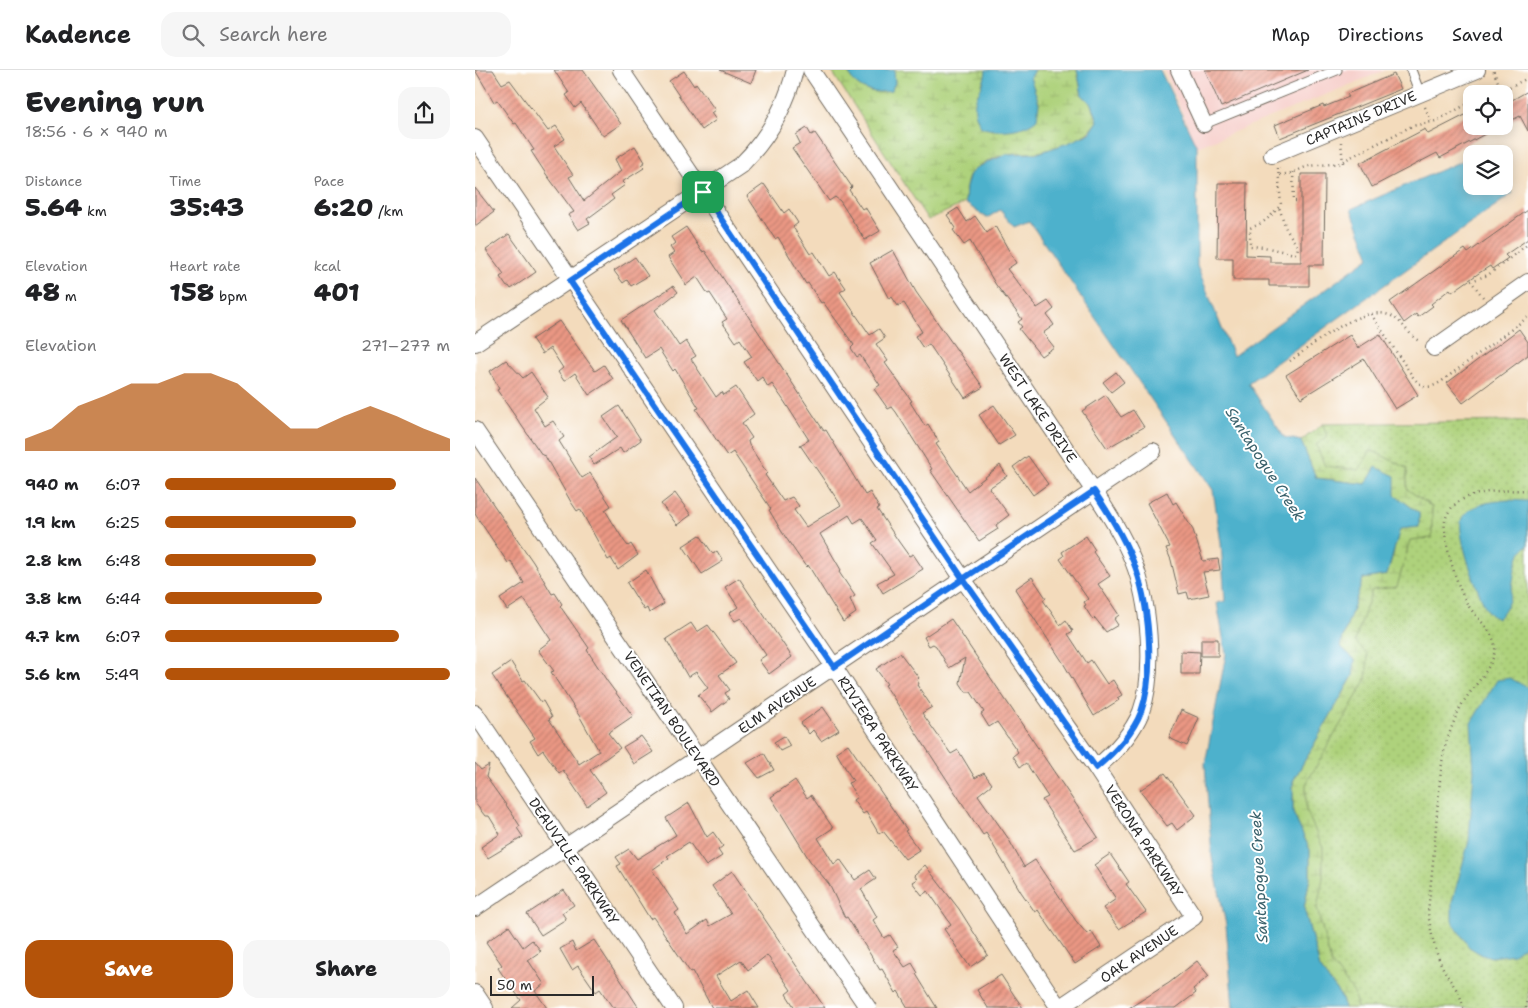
<!DOCTYPE html>
<meta charset="utf-8">
<style>
body{margin:0;font-family:"Shantell Sans",sans-serif;background:#f6f6f6;color:#202124;height:100vh;display:flex;flex-direction:column;font-size:19px;white-space:nowrap}
*{box-sizing:border-box;margin:0}
p{font-size:16px;color:#757577}
.icon{flex:none;width:28px;height:28px;fill:none;stroke:currentColor;stroke-width:2;stroke-linecap:round;stroke-linejoin:round}
.map{position:relative;flex:1;overflow:hidden}
.panel{display:flex;flex-direction:column;background:#fff;width:475px}
.panel>*{flex:none}
.tools{position:absolute;left:988px;top:15px;display:grid;gap:10px}
.tools a{display:grid;place-items:center;width:50px;height:50px;border-radius:10px;background:#fff;box-shadow:0 2px 12px #0003;font-size:25px}
.scale{position:absolute;left:15px;bottom:12px;width:104px;box-sizing:border-box;padding-left:5px;border:2px solid #2b2b2b;border-top:0;font-size:14px;line-height:18px;white-space:nowrap;color:#2b2b2b;-webkit-text-stroke:4px #fff;paint-order:stroke}
.pin{position:absolute;display:grid;place-items:center;width:42px;height:42px;color:#fff;margin:-21px;border-radius:10px;box-shadow:0 2px 8px #0006}
.round{display:grid;place-items:center;flex:none;width:52px;height:52px;border-radius:15px;background:#f6f6f6}
.summary{display:flex;align-items:center;justify-content:space-between;height:85px;padding:0 25px}
h1{font-size:28px;font-weight:800;line-height:38px}
.metrics{display:grid;grid-template-columns:repeat(3,1fr);gap:8px;height:85px;padding:5px 25px}
.metrics div{display:grid;align-content:center}
.metrics b{font-size:25px;font-weight:800}
.metrics small{font-size:14px;font-weight:400}
.metrics p{font-size:14px}
.chart{height:140px;padding:10px 25px}
.chart p{display:flex;justify-content:space-between}
.chart svg{width:100%;height:90px;margin-top:5px;fill:#b45309;opacity:.7}
.button{display:flex;gap:10px;margin-top:auto;padding:10px 25px}
.button a{flex:1;height:58px;border-radius:15px;background:#b45309;color:#fff;font-size:20px;font-weight:800;line-height:58px;text-align:center}
.button a+a{background:#f6f6f6;color:#202124}
ul{padding:0 25px;list-style:none;font-size:16px}
li{display:grid;grid-template-columns:80px 60px 1fr;align-items:center;height:38px}
li i{height:12px;border-radius:6px;background:#b45309}
header{display:flex;align-items:center;gap:30px;box-sizing:border-box;height:70px;padding:0 25px;background:#fff;border-bottom:1px solid #e0e0e0}
header strong{font-size:24px}
nav{display:flex;gap:28px;margin-inline-start:auto;font-size:18px}
.search{width:350px;height:45px;background:#f6f6f6;display:flex;align-items:center;gap:12px;box-sizing:border-box;padding:0 18px;border-radius:15px;color:#757577;font-size:19px}
main{display:flex;flex:1;min-height:0}
.map>svg:first-child{display:block}
.built{fill:#f7d0cc}
.grass{fill:url(#grass-dots);stroke:#6c7e53}
.wetland{fill:url(#wetland-marsh);stroke:#6c7e53}
.water{fill:#4db1cc;stroke:#3c6e7c}
.building{fill:url(#building-hatch)}
.lines{fill:none;stroke-linecap:round;stroke-linejoin:round}
.lane-casing{stroke:#71695e;stroke-width:11}
.street-casing{stroke:#71695e;stroke-width:18}
.path{stroke:#71695e;stroke-width:2.5;stroke-dasharray:1 4;stroke-linecap:butt}
.lane{stroke:#fff;stroke-width:9}
.street{stroke:#fff;stroke-width:16}
.route-casing{stroke:#fff;stroke-width:10}
.route{stroke:#1a73e8;stroke-width:6}
.labels{text-anchor:middle;dominant-baseline:central;stroke-width:4;stroke-linejoin:round;paint-order:stroke}
.street-label{font-size:14px;fill:#2b2b2b;stroke:#fff}
.water-label{font-size:15px;font-style:italic;fill:#39616b;stroke:#fff}
</style>
<header>
<strong>Kadence</strong>
<div class="search"><svg class="icon" aria-label="search" viewBox="0 0 24 24"><circle cx="10" cy="10" r="6"/><path d="M15 15l6 6"/></svg>Search here</div>
<nav><a>Map</a><a>Directions</a><a>Saved</a></nav>
</header>
<main>
<section class="panel">
<div class="summary"><div><h1>Evening run</h1><p>18:56 · 6 × 940 m</p></div><a class="round"><svg class="icon" aria-label="share" viewBox="0 0 24 24"><path d="M12 15V3M7 8l5-5 5 5M5 13v7h14v-7"/></svg></a></div>
<div class="metrics">
<div><p>Distance</p><b>5.64<small> km</small></b></div>
<div><p>Time</p><b>35:43</b></div>
<div><p>Pace</p><b>6:20<small> /km</small></b></div>
</div>
<div class="metrics">
<div><p>Elevation</p><b>48<small> m</small></b></div>
<div><p>Heart rate</p><b>158<small> bpm</small></b></div>
<div><p>kcal</p><b>401</b></div>
</div>
<div class="chart"><p><span>Elevation</span>271–277 m</p>
<svg viewBox="0 0 160 44" preserveAspectRatio="none"><path d="M0 44V38L10 33L20 22L30 17L40 11L50 11L60 6L70 6L80 11L90 22L100 33L110 33L120 27L130 22L140 27L150 33L160 38V44z"/></svg>
</div>
<ul>
<li><b>940 m</b>6:07<i style="width:81%"></i></li>
<li><b>1.9 km</b>6:25<i style="width:67%"></i></li>
<li><b>2.8 km</b>6:48<i style="width:53%"></i></li>
<li><b>3.8 km</b>6:44<i style="width:55%"></i></li>
<li><b>4.7 km</b>6:07<i style="width:82%"></i></li>
<li><b>5.6 km</b>5:49<i style="width:100%"></i></li>
</ul>
<div class="button"><a>Save</a><a>Share</a></div>
</section>
<div class="map">
<svg width="1053" height="938" viewBox="0 0 1053 938">
<defs>
<pattern id="grass-dots" width="8" height="8" patternUnits="userSpaceOnUse" patternTransform="scale(1.25)"><rect width="8" height="8" fill="#aed27b"/><path d="M2 2h.1M6 6h.1" fill="none" stroke="#96b46a" stroke-width="1.8" stroke-linecap="round"/></pattern>
<pattern id="wetland-marsh" width="20" height="14" patternUnits="userSpaceOnUse" patternTransform="scale(1.25)"><rect width="20" height="14" fill="#aed27b"/><path d="M1 5h8M5 5V1M11 12h8M15 12V8" fill="none" stroke="#96b46a"/></pattern>
<pattern id="building-hatch" width="6" height="6" patternUnits="userSpaceOnUse" patternTransform="scale(1.25)"><rect width="6" height="6" fill="#eb9884"/><path d="M-1 1l2-2M0 6l6-6M5 7l2-2" fill="none" stroke="#bf7c6c"/></pattern>
</defs>
<rect width="100%" height="100%" fill="#fff"/>
<filter id="ink" filterUnits="userSpaceOnUse"><feTurbulence type="fractalNoise" baseFrequency=".02" numOctaves="2"/><feDisplacementMap in="SourceGraphic" scale="10" xChannelSelector="R" yChannelSelector="G"/><feConvolveMatrix kernelMatrix="1 2 1 2 8 2 1 2 1" color-interpolation-filters="sRGB"/></filter>
<filter id="wash" filterUnits="userSpaceOnUse"><feTurbulence type="fractalNoise" baseFrequency=".0096" numOctaves="4" result="noise"/><feDisplacementMap in="SourceGraphic" scale="20" xChannelSelector="R" yChannelSelector="G"/><feGaussianBlur stdDeviation="1.12" result="paint"/><feColorMatrix in="noise" values="0 0 0 0 0 0 0 0 0 0 0 0 0 0 0 0 0 1.4 0 .05"/><feComposite in="paint" operator="in"/></filter>
<g filter="url(#wash)">
<rect width="100%" height="100%" fill="#f3dbbc"/>
<path class="built" d="M 689,0 L 911,0 L 722,77 Z"/>
<path class="grass" d="M 1036,351 L 1053,352 L 1053,938 L 869,938 L 867,928 L 845,898 L 818,743 L 841,408 L 826,371 L 848,354 Z"/>
<path class="wetland" d="M 356,0 L 372,0 C 381,20 395,24 416,21 L 420,13 L 419,0 L 511,0 L 511,8 L 507,13 L 516,60 L 543,58 L 558,19 L 555,7 L 559,0 L 602,0 L 607,25 L 617,34 L 623,52 C 611,69 584,78 564,82 C 554,84 543,82 533,84 C 522,86 503,94 496,103 C 490,111 491,123 490,133 L 453,150 Z
M 848,354 L 852,367 L 841,375 L 850,396 L 884,400 L 896,380 L 932,398 L 932,419 L 957,437 L 957,468 L 935,470 L 922,517 L 897,520 L 880,572 L 893,585 L 891,610 L 831,714 L 831,740 L 848,778 L 848,808 L 842,838 L 856,893 L 879,923 L 882,938 L 869,938 L 867,928 L 845,898 L 829,838 L 835,807 L 835,780 L 818,743 L 818,711 L 878,606 L 880,590 L 865,576 L 888,509 L 912,505 L 925,458 L 944,457 L 944,443 L 920,425 L 901,397 L 891,414 L 841,408 L 826,371 Z"/>
<path class="water" d="M 372,0 L 419,0 L 420,13 L 416,21 C 395,24 381,20 372,0 Z
M 511,0 L 559,0 L 555,7 L 564,33 L 562,49 C 549,61 523,63 506,57 C 490,27 509,25 511,0 Z
M 602,0 L 685,0 L 722,77 L 722,196 L 758,286 L 895,187 L 876,139 L 996,87 L 996,116 L 1029,116 L 1029,110 L 1038,123 L 773,313 L 809,367 L 826,371 L 841,408 L 891,414 L 901,397 L 920,406 L 920,425 L 944,443 L 944,457 L 925,459 L 912,505 L 888,509 L 865,576 L 880,590 L 878,606 L 818,711 L 818,743 L 835,780 L 835,807 L 829,838 L 845,898 L 867,928 L 869,938 L 758,938 L 751,855 L 737,787 L 730,694 L 751,584 L 742,533 L 750,531 L 746,473 L 738,420 L 554,151 L 539,157 L 525,140 L 512,148 L 490,133 L 491,117 L 495,104 L 502,97 L 532,84 L 563,83 L 593,73 L 615,63 L 623,51 L 617,34 L 607,25 Z
M 1032,430 L 1053,431 L 1053,475 C 1031,491 1046,528 1022,549 C 1019,547 1015,545 1013,542 C 1005,529 979,460 987,448 C 996,433 1017,432 1032,430 Z
M 1035,608 L 1053,618 L 1053,873 L 1039,884 L 1016,887 L 1004,883 L 994,877 L 977,851 L 977,832 L 994,771 L 999,700 L 996,653 L 1022,610 Z"/>
<g id="blocks">
<path class="building" d="M 0,0 L 18,0 L 27,14 L 35,10 L 73,61 L 81,56 L 90,69 L 79,76 L 98,105 L 94,107 L 109,131 L 146,101 L 140,89 L 160,76 L 170,92 L 166,95 L 169,98 L 147,112 L 150,115 L 136,125 L 139,129 L 112,149 L 115,153 L 103,160 L 93,145 L 99,142 L 71,104 L 56,81 L 59,80 L 41,53 L 39,54 L 22,30 L 19,32 Z
M 79,0 L 108,0 L 146,54 L 128,66 L 106,33 L 100,38 L 91,25 L 94,23 Z
M 245,0 L 281,0 L 276,13 Z
M 730,0 L 833,0 L 746,37 Z
M 209,1 L 219,16 L 221,13 L 240,40 L 236,43 L 241,50 L 227,60 L 194,11 Z
M 919,4 L 926,19 L 805,68 L 800,55 L 848,35 L 849,37 L 874,27 L 872,24 Z
M 1029,15 L 1037,30 L 1053,21 L 1053,61 L 1045,46 L 1029,54 Z
M 996,42 L 996,56 L 1025,56 L 965,88 L 962,83 L 897,117 L 885,93 L 950,59 L 953,64 Z
M 332,58 L 336,65 L 340,63 L 377,117 L 374,120 L 387,139 L 390,137 L 405,161 L 390,170 L 365,131 L 360,127 L 354,131 L 317,78 L 325,73 L 321,65 Z
M 826,104 L 850,104 L 849,195 L 834,195 L 834,216 L 794,216 L 794,210 L 758,210 L 758,188 L 742,188 L 743,113 L 772,113 L 771,185 L 795,186 L 795,192 L 826,192 Z
M 289,114 L 309,143 L 314,139 L 323,153 L 318,157 L 335,184 L 339,182 L 354,206 L 360,202 L 371,218 L 365,222 L 395,265 L 404,259 L 410,268 L 401,274 L 413,291 L 410,293 L 437,331 L 435,332 L 450,356 L 453,354 L 464,372 L 461,374 L 493,421 L 525,395 L 532,406 L 514,418 L 534,445 L 521,455 L 523,459 L 504,471 L 455,400 L 457,399 L 421,342 L 417,337 L 413,339 L 399,319 L 405,315 L 385,285 L 382,287 L 376,278 L 379,275 L 348,232 L 346,233 L 333,213 L 331,214 L 303,167 L 300,169 L 272,126 Z
M 0,118 L 19,142 L 0,156 Z
M 483,138 L 492,152 L 500,146 L 512,163 L 520,156 L 541,193 L 532,199 L 562,238 L 573,231 L 579,239 L 572,245 L 579,255 L 568,263 L 579,277 L 566,286 L 544,259 L 547,257 L 543,252 L 547,249 L 521,215 L 495,171 L 489,175 L 478,160 L 481,158 L 472,145 Z
M 1053,140 L 1053,169 L 1030,185 L 1033,188 L 1017,199 L 1015,196 L 1004,203 L 977,222 L 975,219 L 956,234 L 958,236 L 943,247 L 941,244 L 929,253 L 915,232 L 990,179 L 993,183 Z
M 211,157 L 227,182 L 230,181 L 349,361 L 351,360 L 390,425 L 395,422 L 404,438 L 402,439 L 424,472 L 434,486 L 438,484 L 448,499 L 408,523 L 402,513 L 419,504 L 397,473 L 402,470 L 387,448 L 379,453 L 374,445 L 345,464 L 366,500 L 364,502 L 380,526 L 375,529 L 381,543 L 368,552 L 333,495 L 331,497 L 307,462 L 294,440 L 296,439 L 258,382 L 252,386 L 227,348 L 221,339 L 224,338 L 200,299 L 198,301 L 184,279 L 170,288 L 146,250 L 198,216 L 203,222 L 180,240 L 204,276 L 211,271 L 221,286 L 216,289 L 241,327 L 247,322 L 249,325 L 261,317 L 279,344 L 267,353 L 277,368 L 273,371 L 274,375 L 292,403 L 290,405 L 308,431 L 317,427 L 324,436 L 319,440 L 331,457 L 366,435 L 325,375 L 334,370 L 307,328 L 297,314 L 293,317 L 287,307 L 282,311 L 269,292 L 277,287 L 265,269 L 261,272 L 247,252 L 252,249 L 235,223 L 233,224 L 222,207 L 211,215 L 193,187 L 199,183 L 195,177 L 200,173 L 196,167 Z
M 34,164 L 61,202 L 36,219 L 34,216 L 32,217 L 25,207 L 29,204 L 11,180 Z
M 418,180 L 441,222 L 508,317 L 490,328 L 454,274 L 448,278 L 440,266 L 447,262 L 444,257 L 429,233 L 423,236 L 417,227 L 414,229 L 395,193 Z
M 160,187 L 173,206 L 156,216 L 152,210 L 148,213 L 139,201 Z
M 84,251 L 120,301 L 129,295 L 138,309 L 114,325 L 100,303 L 89,311 L 83,302 L 88,298 L 75,278 L 67,284 L 57,269 Z
M 1044,259 L 1053,272 L 1053,285 L 988,333 L 972,313 Z
M 905,264 L 943,325 L 920,339 L 889,289 L 826,328 L 811,305 L 875,265 L 883,278 Z
M 31,290 L 48,308 L 56,302 L 73,327 L 59,338 L 70,356 L 78,351 L 89,367 L 84,371 L 107,408 L 115,403 L 136,436 L 130,440 L 149,471 L 153,476 L 156,474 L 163,485 L 143,500 L 136,488 L 133,490 L 105,439 L 102,441 L 96,432 L 70,386 L 67,385 L 22,320 L 24,319 L 15,301 Z
M 641,302 L 649,312 L 636,322 L 628,312 Z
M 631,325 L 646,347 L 658,340 L 669,357 L 632,378 L 607,341 Z
M 519,335 L 540,365 L 524,375 L 504,345 Z
M 144,336 L 166,370 L 148,383 L 145,378 L 119,395 L 114,387 L 142,367 L 128,347 Z
M 553,386 L 573,414 L 558,425 L 538,397 Z
M 0,408 L 58,492 L 77,524 L 80,523 L 87,534 L 85,536 L 114,578 L 112,580 L 132,611 L 158,646 L 133,663 L 145,678 L 115,700 L 131,722 L 112,736 L 88,700 L 84,703 L 68,680 L 63,684 L 55,671 L 60,668 L 17,605 L 36,592 L 48,611 L 50,610 L 66,632 L 68,631 L 77,647 L 74,649 L 104,694 L 124,681 L 105,647 L 76,602 L 79,601 L 63,580 L 76,570 L 49,529 L 32,540 L 25,529 L 49,513 L 36,491 L 33,493 L 0,444 Z
M 692,422 L 698,434 L 701,432 L 718,460 L 728,491 L 743,489 L 745,500 L 728,502 L 734,525 L 714,529 L 712,522 L 704,524 L 696,490 L 691,478 L 695,477 L 672,433 Z
M 200,423 L 216,445 L 202,455 L 186,434 Z
M 225,465 L 238,484 L 242,481 L 248,491 L 227,504 L 208,476 Z
M 611,466 L 620,480 L 618,482 L 635,506 L 623,514 L 644,545 L 639,549 L 643,555 L 631,562 L 620,548 L 618,550 L 609,536 L 611,535 L 609,532 L 613,529 L 585,489 L 589,486 L 587,482 Z
M 171,500 L 189,534 L 174,543 L 172,538 L 169,540 L 152,513 Z
M 557,507 L 571,528 L 568,530 L 585,555 L 591,550 L 598,561 L 593,564 L 612,593 L 616,590 L 632,614 L 638,610 L 647,625 L 642,628 L 644,630 L 619,646 L 587,591 L 540,519 Z
M 264,508 L 317,587 L 294,604 L 284,590 L 291,585 L 266,548 L 260,551 L 254,543 L 263,537 L 250,517 Z
M 476,549 L 623,767 L 606,777 L 600,780 L 589,764 L 567,730 L 573,727 L 551,693 L 545,697 L 538,686 L 543,682 L 522,652 L 514,657 L 506,644 L 509,642 L 496,622 L 491,622 L 485,613 L 490,588 L 474,598 L 461,576 L 458,574 L 454,576 L 449,567 Z
M 216,553 L 222,562 L 233,555 L 261,593 L 244,605 L 255,620 L 250,623 L 254,629 L 237,642 L 223,625 L 233,618 L 221,602 L 213,607 L 191,569 Z
M 726,569 L 743,569 L 743,586 L 726,586 Z
M 706,581 L 725,582 L 724,604 L 706,604 Z
M 425,583 L 444,608 L 442,610 L 444,614 L 442,615 L 457,637 L 447,643 L 476,684 L 483,680 L 500,708 L 509,703 L 517,714 L 503,725 L 533,768 L 549,797 L 560,790 L 601,851 L 612,864 L 616,861 L 626,877 L 600,894 L 563,840 L 560,842 L 546,822 L 511,763 L 508,765 L 410,615 L 412,614 L 401,599 Z
M 348,637 L 364,660 L 346,671 L 338,660 L 334,664 L 326,653 Z
M 706,640 L 724,648 L 712,676 L 694,668 Z
M 166,666 L 178,682 L 159,694 L 148,677 Z
M 309,666 L 315,676 L 305,681 L 299,672 Z
M 373,674 L 432,760 L 430,761 L 444,780 L 430,789 L 408,761 L 404,764 L 391,742 L 388,744 L 378,730 L 382,727 L 373,713 L 378,711 L 361,682 Z
M 289,683 L 299,700 L 284,708 L 272,693 Z
M 0,693 L 6,700 L 14,695 L 11,707 L 36,742 L 45,756 L 42,758 L 48,767 L 13,788 L 6,777 L 25,764 L 14,746 L 10,746 L 0,733 Z
M 690,703 L 721,745 L 702,760 L 697,753 L 692,756 L 665,720 Z
M 320,710 L 332,728 L 336,725 L 358,758 L 343,768 L 359,794 L 365,789 L 380,810 L 395,800 L 401,809 L 386,819 L 402,847 L 398,850 L 409,868 L 415,865 L 423,877 L 418,880 L 430,897 L 437,893 L 443,903 L 441,904 L 462,938 L 433,938 L 423,921 L 421,923 L 407,899 L 405,900 L 372,847 L 370,848 L 354,814 L 335,791 L 296,727 Z
M 214,733 L 232,767 L 238,762 L 248,776 L 243,780 L 247,786 L 231,796 L 214,772 L 192,786 L 194,788 L 177,800 L 204,840 L 200,843 L 212,864 L 232,850 L 235,856 L 256,844 L 237,816 L 257,801 L 350,938 L 320,938 L 311,924 L 316,920 L 292,885 L 273,900 L 266,890 L 241,906 L 256,931 L 273,920 L 284,938 L 237,938 L 217,901 L 215,902 L 178,847 L 175,849 L 142,796 L 146,794 L 141,787 L 154,779 L 162,789 L 201,765 L 191,748 Z
M 635,784 L 654,812 L 651,814 L 671,842 L 644,859 L 628,838 L 641,829 L 619,795 Z
M 450,795 L 484,839 L 513,885 L 495,897 L 469,859 L 476,854 L 453,821 L 447,825 L 437,812 L 442,809 L 439,805 Z
M 89,820 L 99,835 L 87,843 L 91,849 L 66,865 L 52,844 Z
M 34,856 L 48,877 L 57,870 L 66,881 L 53,890 L 69,914 L 60,921 L 72,938 L 37,938 L 46,930 L 27,904 L 23,898 L 27,895 L 11,872 Z
M 119,870 L 153,921 L 164,938 L 138,938 L 125,919 L 121,922 L 103,896 L 97,900 L 85,879 L 97,872 L 101,881 Z
M 722,891 L 734,906 L 718,919 L 721,923 L 701,938 L 654,938 L 694,913 Z
M 526,905 L 539,925 L 548,938 L 513,938 L 502,920 Z"/>
</g>
</g>
<g filter="url(#ink)">
<use href="#blocks" fill-opacity="0" stroke="#71695e" stroke-width="1"/>
<g class="lines">
<g class="lane-casing">
<path id="lane" d="M 936,0 L 945,24
M 729,54 L 862,0"/>
</g>
<g class="street-casing">
<path id="street" d="M 146,0 L 488,509 L 621,698 L 719,847 L 584,938
M 336,0 L 619,421 C 634,444 648,466 658,491 C 674,531 681,601 666,642 C 657,664 639,683 621,698
M 704,0 L 729,54
M 0,68 L 359,597 L 584,938
M 797,85 L 1002,0
M 0,273 L 266,95 C 293,68 311,37 320,0
M 959,278 L 1053,212
M 0,360 L 393,938
M 0,643 L 199,938
M 0,838 L 678,381
M 0,923 L 10,938"/>
</g>
<path class="path" d="M 1025,17 L 1032,18 L 1053,8
M 1013,24 L 1025,17 L 1018,0
M 950,37 L 956,51
M 868,91 L 937,56 L 961,51 L 996,32
M 803,98 L 806,135 C 794,147 792,152 775,158 L 775,176 L 789,177 L 819,184 L 822,182 L 823,177 L 811,159 L 804,137
M 818,102 L 819,131 L 822,131
M 805,105 L 817,103 L 833,96 L 868,93 L 866,72
M 1008,227 L 996,211 L 1013,205 L 1053,174
M 896,244 L 938,307 C 947,318 954,320 967,311 L 1053,247
M 815,291 C 837,276 885,234 914,245 C 928,250 933,266 946,272
M 988,938 C 986,921 976,914 969,900 C 960,884 956,862 953,843 C 956,809 960,775 962,741 C 965,718 965,692 972,670 C 976,659 980,648 985,638 C 993,621 1022,595 1020,576 C 1018,560 1001,548 993,535 C 983,520 967,468 970,451 C 978,418 1027,421 1053,420
M 1051,938 L 1053,916"/>
<use href="#lane" class="lane"/>
<use href="#street" class="street"/>
</g>
</g>
<g class="lines" filter="url(#ink)">
<g class="route-casing">
<path id="route" d="M 228,122 L 95,211 L 359,597 L 488,509 L 621,698 C 639,683 657,665 666,642 C 681,601 674,531 658,491 C 648,466 634,444 619,421 L 488,509 L 228,122"/>
</g>
<use href="#route" class="route"/>
</g>
<g class="labels">
<g class="street-label">
<text transform="translate(886 48) rotate(-23)">CAPTAINS DRIVE</text>
<text transform="translate(563 338) rotate(56)">WEST LAKE DRIVE</text>
<text transform="translate(302 635) rotate(-34)">ELM AVENUE</text>
<text transform="translate(197 649) rotate(56)">VENETIAN BOULEVARD</text>
<text transform="translate(403 664) rotate(57)">RIVIERA PARKWAY</text>
<text transform="translate(669 771) rotate(57)">VERONA PARKWAY</text>
<text transform="translate(99 791) rotate(56)">DEAUVILLE PARKWAY</text>
<text transform="translate(664 884) rotate(-34)">OAK AVENUE</text>
</g>
<g class="water-label">
<text transform="translate(790 394) rotate(57)">Santapogue Creek</text>
<text transform="translate(784 807) rotate(-93)">Santapogue Creek</text>
</g>
</g>
</svg>
<div class="tools">
<a><svg class="icon" aria-label="locate" viewBox="0 0 24 24"><circle cx="12" cy="12" r="6"/><path d="M12 2v4M12 18v4M2 12h4M18 12h4"/></svg></a>
<a><svg class="icon" aria-label="layers" viewBox="0 0 24 24"><path d="M12 4l9 5-9 5-9-5zM3 14l9 5 9-5"/></svg></a>
</div>
<div class="scale">50 m</div>
<div class="pin" style="left:228px;top:122px;background:#1e9e55"><svg class="icon" aria-label="arrive" viewBox="0 0 24 24"><path d="M6 21V4h12l-3 4 3 4H6"/></svg></div>
</div>
</main>
